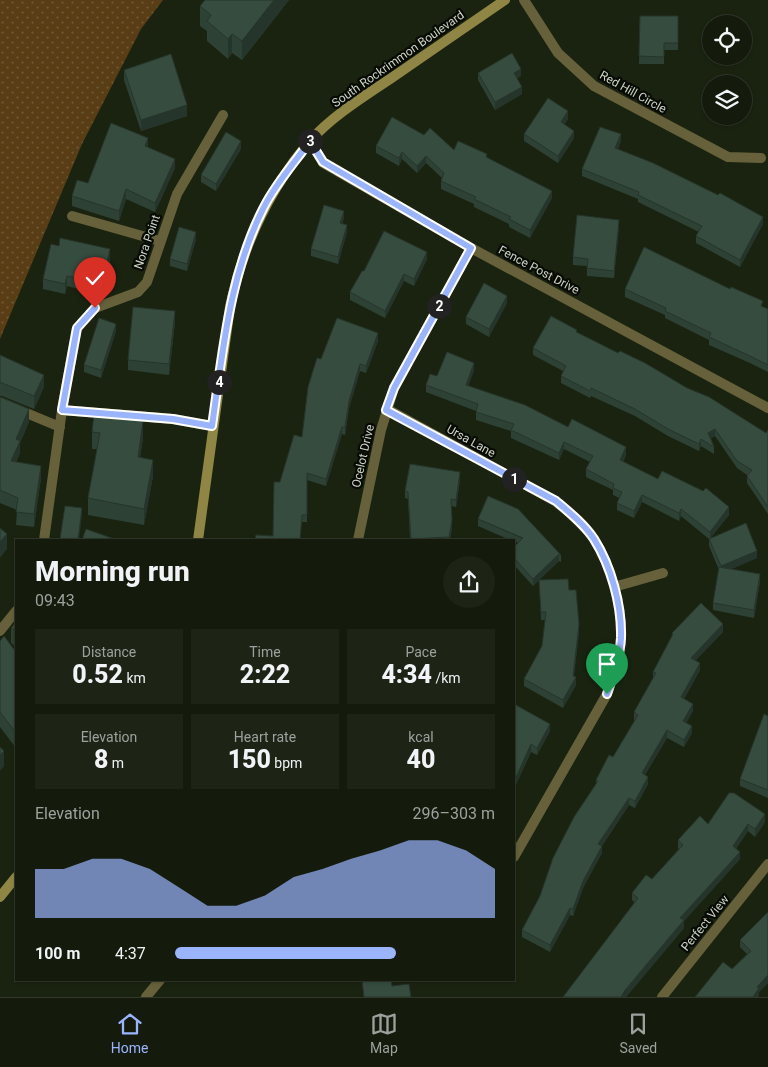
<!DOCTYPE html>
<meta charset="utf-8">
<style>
body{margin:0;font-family:Roboto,sans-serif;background:#1d2315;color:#f1f3f6;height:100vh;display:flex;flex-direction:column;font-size:19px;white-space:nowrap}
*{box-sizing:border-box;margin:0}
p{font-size:16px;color:#9da19d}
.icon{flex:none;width:28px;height:28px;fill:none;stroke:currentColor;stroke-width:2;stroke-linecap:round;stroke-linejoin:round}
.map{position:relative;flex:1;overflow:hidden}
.side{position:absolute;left:15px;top:539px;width:500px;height:442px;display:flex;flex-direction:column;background:#141a0c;border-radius:0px;box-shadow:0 1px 4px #0004,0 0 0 1px #33382d}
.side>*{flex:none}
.fabs{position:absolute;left:702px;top:15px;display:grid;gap:10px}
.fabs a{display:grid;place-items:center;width:50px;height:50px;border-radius:50%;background:#141a0c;box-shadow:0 1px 4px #0004,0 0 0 1px #33382d;font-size:25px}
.pin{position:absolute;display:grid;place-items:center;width:42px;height:42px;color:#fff;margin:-51px -21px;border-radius:50% 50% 50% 0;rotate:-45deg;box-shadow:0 0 5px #0007}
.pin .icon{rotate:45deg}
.km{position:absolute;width:25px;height:25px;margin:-12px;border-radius:50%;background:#222;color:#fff;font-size:14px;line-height:25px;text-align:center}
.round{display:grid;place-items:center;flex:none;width:52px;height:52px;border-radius:26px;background:#1d2315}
.overview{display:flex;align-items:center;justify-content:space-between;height:85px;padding:0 20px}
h1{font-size:28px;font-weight:800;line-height:38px}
.metrics{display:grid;grid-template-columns:repeat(3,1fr);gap:8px;height:85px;padding:5px 20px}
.metrics div{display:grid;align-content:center;border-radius:0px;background:#1d2315;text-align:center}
.metrics b{font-size:25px;font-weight:800}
.metrics small{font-size:14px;font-weight:400}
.metrics p{font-size:14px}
.chart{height:140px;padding:10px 20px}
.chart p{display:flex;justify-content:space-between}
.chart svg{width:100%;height:90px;margin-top:5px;fill:#9ab5fd;opacity:.7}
ul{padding:0 20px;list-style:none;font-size:16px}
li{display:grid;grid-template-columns:80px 60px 1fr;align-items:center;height:38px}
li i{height:12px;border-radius:6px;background:#9ab5fd}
.dock{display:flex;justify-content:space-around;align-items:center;height:70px;border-top:1px solid #33382d;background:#141a0c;font-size:14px;color:#9da19d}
.dock a{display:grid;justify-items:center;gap:2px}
.dock .on{color:#9ab5fd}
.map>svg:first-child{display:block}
.green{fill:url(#green-dots)}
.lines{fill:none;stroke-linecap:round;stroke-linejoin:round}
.street{stroke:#66613a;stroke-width:10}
.secondary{stroke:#8f8645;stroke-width:10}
.wall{fill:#2e4135}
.shaded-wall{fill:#26352b}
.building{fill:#364c3e;stroke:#26352b}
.route-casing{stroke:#fff;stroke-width:10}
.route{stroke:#9ab5fd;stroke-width:6}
.labels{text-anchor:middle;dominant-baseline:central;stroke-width:4.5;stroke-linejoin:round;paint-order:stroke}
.street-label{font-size:12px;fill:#ced4c8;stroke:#070b04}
</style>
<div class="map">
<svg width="768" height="997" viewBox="0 0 768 997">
<defs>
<pattern id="green-dots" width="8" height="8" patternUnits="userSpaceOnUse" patternTransform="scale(1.25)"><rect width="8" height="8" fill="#583d15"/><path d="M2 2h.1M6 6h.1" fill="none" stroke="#6f5836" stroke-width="1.8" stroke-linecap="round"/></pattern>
</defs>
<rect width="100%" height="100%" fill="#1a2310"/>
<path class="green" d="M 0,0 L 163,0 L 141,29 L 82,144 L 0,339 Z"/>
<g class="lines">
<path class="street" d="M 524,0 L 558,53 L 594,86 L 728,157 L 761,158
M 310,141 L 323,163 L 471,248 L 768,408
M 72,216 L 160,241
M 0,402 L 60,427
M 387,409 L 555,501 C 569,512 584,524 594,539 C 611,566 622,605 621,638 C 620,657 613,676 607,694 L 514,857
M 62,410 L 173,419 L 212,426
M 44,540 L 62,410 L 77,328 L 95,308 L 138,292 L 147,282 L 177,194 L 223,115
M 358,540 L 381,430 L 394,388 L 471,248
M 614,587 L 663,573
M 0,631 L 16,611
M 146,997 L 160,980
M 662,997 L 768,864"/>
<path class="secondary" d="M 198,540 L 230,307 C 243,245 268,191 309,142 C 331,117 363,97 390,79 C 428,53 467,26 505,0
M 0,897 L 16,877"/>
</g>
<path class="wall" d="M 289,0 L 242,60 L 232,53 L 228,59 L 207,41 L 207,31 L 200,26 L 200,6 Z
M 640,16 L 678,16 L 678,50 L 664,50 L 664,64 L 639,64 Z
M 124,70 L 187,116 L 141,131 L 124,80 Z
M 478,73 L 521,76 L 517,78 L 522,94 L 495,110 L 478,80 Z
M 568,119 L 564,124 L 574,138 L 558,163 L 524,141 L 524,134 Z
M 424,135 L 454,150 L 487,157 L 552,198 L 530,238 L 509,227 L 509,224 L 474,207 L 474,204 L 441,189 L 441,181 L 442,178 L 426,163 L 417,173 L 402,159 L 399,166 L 376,153 L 376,146 Z
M 621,141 L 618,149 L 763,224 L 740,267 L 696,243 L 696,236 L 699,232 L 638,202 L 638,199 L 582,176 L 582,169 Z
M 148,147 L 175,168 L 155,212 L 126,199 L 119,221 L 72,206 L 72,196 L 88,183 Z
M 241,149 L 216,191 L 201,182 L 201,175 Z
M 344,218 L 342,224 L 347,232 L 338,264 L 311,256 L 311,249 Z
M 619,227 L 614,278 L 587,276 L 587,266 L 573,265 L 573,257 Z
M 196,239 L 187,271 L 170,266 L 170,259 Z
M 427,259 L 414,286 L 404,281 L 385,318 L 350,300 L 350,292 L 364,271 Z
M 110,260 L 105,283 L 88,279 L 86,291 L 67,286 L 65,294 L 43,289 L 43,279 Z
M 625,289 L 763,307 L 768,309 L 768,372 L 750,363 L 709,345 L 709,340 L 665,318 L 665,315 L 625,297 Z
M 507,303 L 489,337 L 466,324 L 466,317 Z
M 175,322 L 169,375 L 128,370 L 128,360 Z
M 116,331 L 101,378 L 84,372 L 84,365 Z
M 577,332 L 687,388 L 766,433 L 768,430 L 768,514 L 747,483 L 747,475 L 737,468 L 715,436 L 711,438 L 714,447 L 714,454 L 701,446 L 699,451 L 668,436 L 635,416 L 591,396 L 590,398 L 561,383 L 561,376 L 563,371 L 533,355 L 533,348 Z
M 378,341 L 366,373 L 360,371 L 349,408 L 345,435 L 342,434 L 326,486 L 307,480 L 307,522 L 302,522 L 273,536 L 280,482 L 302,437 L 321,359 Z
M 0,355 L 44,387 L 34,409 L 2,396 L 0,396 Z
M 474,370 L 468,386 L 568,427 L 626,455 L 623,462 L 729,515 L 710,538 L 757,558 L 731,569 L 760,582 L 754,618 L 713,610 L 713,603 L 719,570 L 709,546 L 709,539 L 681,516 L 679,521 L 642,502 L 634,518 L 617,510 L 617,503 L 619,498 L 613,495 L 613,490 L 586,477 L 586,469 L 590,462 L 564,449 L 559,460 L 511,438 L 511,431 L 476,420 L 476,411 L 426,392 L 426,385 L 437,376 Z
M 0,397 L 29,422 L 20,443 L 20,453 L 16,462 L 41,478 L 34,527 L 16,525 L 17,510 L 0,503 Z
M 92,432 L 143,438 L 140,457 L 153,476 L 144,525 L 88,515 L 88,498 L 97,449 L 92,449 Z
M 460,480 L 456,507 L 451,506 L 452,527 L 450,540 L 410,540 L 408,499 L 405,498 L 405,491 Z
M 478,519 L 561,555 L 561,562 L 559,561 L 539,580 L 569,590 L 579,632 L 574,676 L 576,685 L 563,708 L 524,686 L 524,679 L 542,646 L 545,620 L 541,620 L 539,580 L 533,586 L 514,565 L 514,547 L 518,543 L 514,541 L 514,540 L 510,540 L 478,526 Z
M 16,622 L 16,647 L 11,643 L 11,628 Z
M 723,632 L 696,660 L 700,670 L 684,699 L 693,711 L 686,723 L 692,733 L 684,747 L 667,738 L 645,775 L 648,784 L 635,808 L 629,805 L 602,846 L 602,853 L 583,888 L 573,916 L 570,915 L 550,952 L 522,937 L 522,930 L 540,896 L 596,785 L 596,780 L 613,757 L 635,720 L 634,720 L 634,712 L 653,678 L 653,672 L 672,637 L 672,633 Z
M 0,641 L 16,652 L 16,748 L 0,727 Z
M 514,704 L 550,731 L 537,755 L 531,752 L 514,789 Z
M 768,716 L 768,798 L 740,786 L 740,779 Z
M 765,822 L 755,837 L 748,831 L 736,849 L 740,859 L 684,921 L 684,928 L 626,997 L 635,903 L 632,900 L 632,893 L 652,879 L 679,849 L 678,848 L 678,840 L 708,824 Z
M 768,912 L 768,983 L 759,992 L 759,996 L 732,969 L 747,954 L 740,947 L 740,940 Z"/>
<path class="shaded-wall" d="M 274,0 L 289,0 L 242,60 L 242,41 Z
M 232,34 L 232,53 L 228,59 L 228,39 Z
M 521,69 L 521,76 L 514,80 L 514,73 Z
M 522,87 L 522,94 L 495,110 L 495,102 Z
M 187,105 L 187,116 L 141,131 L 141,120 Z
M 568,111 L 568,119 L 561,130 L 561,122 Z
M 574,131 L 574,138 L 558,163 L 558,156 Z
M 621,134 L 621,141 L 615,155 L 615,148 Z
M 148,138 L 148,148 L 145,146 Z
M 241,141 L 241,149 L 216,191 L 216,184 Z
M 402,152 L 402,159 L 399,166 L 399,158 Z
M 426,156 L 426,163 L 417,173 L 417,166 Z
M 175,159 L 175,168 L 155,212 L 155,203 Z
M 126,189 L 126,199 L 119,221 L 119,211 Z
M 552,191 L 552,198 L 530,238 L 530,230 Z
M 344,211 L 344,218 L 340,230 L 340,223 Z
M 763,217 L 763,224 L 740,267 L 740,260 Z
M 619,220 L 619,227 L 614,278 L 614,271 Z
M 347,225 L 347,232 L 338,264 L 338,257 Z
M 196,232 L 196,239 L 187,271 L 187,264 Z
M 110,249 L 110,260 L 105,283 L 105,272 Z
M 427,252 L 427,259 L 414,286 L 414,279 Z
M 88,269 L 88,279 L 86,291 L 86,280 Z
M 404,274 L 404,281 L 385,318 L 385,311 Z
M 67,276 L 67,286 L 65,294 L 65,284 Z
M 507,296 L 507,303 L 489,337 L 489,329 Z
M 175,311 L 175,322 L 169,375 L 169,364 Z
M 116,324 L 116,331 L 101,378 L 101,370 Z
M 378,333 L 378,341 L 366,373 L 366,366 Z
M 474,363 L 474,370 L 466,393 L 466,385 Z
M 360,364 L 360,371 L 349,408 L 345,435 L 345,427 L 349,401 Z
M 44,375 L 44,387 L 34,409 L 34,396 Z
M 29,409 L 29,422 L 20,443 L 20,453 L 11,474 L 11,461 L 16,439 Z
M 143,421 L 143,438 L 138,473 L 138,457 Z
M 342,427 L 342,434 L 326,486 L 326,479 Z
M 715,429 L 715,436 L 708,440 L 708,433 Z
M 701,439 L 701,446 L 699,451 L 699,444 Z
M 564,442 L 564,449 L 559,460 L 559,453 Z
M 626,447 L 626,455 L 620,468 L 620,460 Z
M 153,460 L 153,476 L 144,525 L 144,509 Z
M 41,466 L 41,478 L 34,527 L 34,514 Z
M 460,472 L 460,480 L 456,507 L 456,500 Z
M 642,495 L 642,502 L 634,518 L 634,511 Z
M 729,507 L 729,515 L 710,539 L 710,532 Z
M 82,508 L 82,515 L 79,540 L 78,540 Z
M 681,509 L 681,516 L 679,521 L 679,513 Z
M 452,520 L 452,527 L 450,540 L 449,540 Z
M 7,534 L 7,549 L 0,558 L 0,542 Z
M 757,551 L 757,558 L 721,574 L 721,566 Z
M 559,554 L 559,561 L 533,586 L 533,579 Z
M 760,574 L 760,582 L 754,618 L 754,610 Z
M 579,624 L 579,632 L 573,682 L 576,677 L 576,685 L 563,708 L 563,700 L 573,676 Z
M 723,624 L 723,632 L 691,665 L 691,658 Z
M 700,663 L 700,670 L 681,705 L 681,697 Z
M 693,704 L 693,711 L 683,729 L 683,721 Z
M 550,724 L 550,731 L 537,755 L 537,748 Z
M 692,726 L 692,733 L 684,747 L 684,740 Z
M 667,730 L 667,738 L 642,780 L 642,773 Z
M 531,744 L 531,752 L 514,789 L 514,782 Z
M 4,751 L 4,766 L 0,771 L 0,755 Z
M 648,777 L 648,784 L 635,808 L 635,801 Z
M 629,798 L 629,805 L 598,851 L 598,844 Z
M 765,814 L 765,822 L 755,837 L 755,829 Z
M 748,824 L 748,831 L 733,853 L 733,846 Z
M 602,846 L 602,853 L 583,888 L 573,916 L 573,909 L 583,881 Z
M 740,852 L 740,859 L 684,921 L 684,928 L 626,997 L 621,997 L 680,918 Z
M 570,908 L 570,915 L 550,952 L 550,945 Z
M 768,975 L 768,983 L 759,992 L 759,996 L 758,997 L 753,997 L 757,987 Z"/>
<path class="building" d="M 205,0 L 274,0 L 242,41 L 232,34 L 228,39 L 207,21 L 211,15 L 200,6 Z
M 640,16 L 678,16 L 678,43 L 664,43 L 664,57 L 639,56 Z
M 512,53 L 521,69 L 514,73 L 522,87 L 495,102 L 478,73 Z
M 171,54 L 187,105 L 141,120 L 124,70 Z
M 548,98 L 568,111 L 561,122 L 574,131 L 558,156 L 524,134 Z
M 392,117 L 424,135 L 430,128 L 454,150 L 458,141 L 487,154 L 486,157 L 552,191 L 530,230 L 509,219 L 511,217 L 474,199 L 476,197 L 441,181 L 444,173 L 426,156 L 417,166 L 402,152 L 399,158 L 376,146 Z
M 111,123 L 148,138 L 145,146 L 175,159 L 155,203 L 126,189 L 119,211 L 72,196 L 77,180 L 88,183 Z
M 600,127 L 621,134 L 615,148 L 653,163 L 718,195 L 720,193 L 763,217 L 740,260 L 696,236 L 702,226 L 638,195 L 639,192 L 582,169 Z
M 226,132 L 241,141 L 216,184 L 201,175 Z
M 324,205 L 344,211 L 340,223 L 347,225 L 338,257 L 311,249 Z
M 577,215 L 619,220 L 614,271 L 587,268 L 588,259 L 573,257 Z
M 179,227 L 196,232 L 187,264 L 170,259 Z
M 384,231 L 427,252 L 414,279 L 404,274 L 385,311 L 350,292 L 362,271 L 364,271 Z
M 60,238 L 110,249 L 105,272 L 88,269 L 86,280 L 67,276 L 65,284 L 43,279 L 51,244 L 59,246 Z
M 644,247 L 730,289 L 731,287 L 763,301 L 761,306 L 768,309 L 768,365 L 750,356 L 709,337 L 711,333 L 665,311 L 666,308 L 625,289 Z
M 484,283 L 507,296 L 489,329 L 466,317 Z
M 133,307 L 175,311 L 169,364 L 128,360 Z
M 551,316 L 577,330 L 576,332 L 618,353 L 620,351 L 645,363 L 687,388 L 709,397 L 766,433 L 768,430 L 768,507 L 747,476 L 752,470 L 737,461 L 715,429 L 708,433 L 714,447 L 701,439 L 699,444 L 668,429 L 635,409 L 591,388 L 590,391 L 561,376 L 566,366 L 533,348 Z
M 99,318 L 116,324 L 101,370 L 84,365 Z
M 337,318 L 378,333 L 366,366 L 360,364 L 349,401 L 345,427 L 342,427 L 326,479 L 307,473 L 307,515 L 302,515 L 300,540 L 255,540 L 256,535 L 273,536 L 274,482 L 280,482 L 294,435 L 302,437 L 308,387 L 317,358 L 321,359 Z
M 447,352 L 474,363 L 466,385 L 525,405 L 568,427 L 572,419 L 626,447 L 620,460 L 658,479 L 662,471 L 703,491 L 706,488 L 729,507 L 710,532 L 681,509 L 679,513 L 642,495 L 634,511 L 617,503 L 622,492 L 613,488 L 614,484 L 586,469 L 593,456 L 564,442 L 559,453 L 511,430 L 514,424 L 476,412 L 478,404 L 426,385 L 430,374 L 437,376 Z
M 0,355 L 44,375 L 34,396 L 2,383 L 0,383 Z
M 0,397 L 29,409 L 16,439 L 20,441 L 11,461 L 41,466 L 34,514 L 16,512 L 18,498 L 0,490 Z
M 94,414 L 143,421 L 138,457 L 153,460 L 144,509 L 88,498 L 100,433 L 92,432 Z
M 410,464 L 460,472 L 456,500 L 451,499 L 452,520 L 449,537 L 411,539 L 408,492 L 405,491 Z
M 488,496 L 518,509 L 561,555 L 559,554 L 533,579 L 514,558 L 514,547 L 523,538 L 478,519 Z
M 65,506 L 82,508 L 78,540 L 60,539 Z
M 746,523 L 757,551 L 721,566 L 709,539 Z
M 0,528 L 7,534 L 0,542 Z
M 86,529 L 117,540 L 82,540 Z
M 719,567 L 760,574 L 754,610 L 713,603 Z
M 568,579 L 569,590 L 576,590 L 579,624 L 573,676 L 576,677 L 563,700 L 524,679 L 542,646 L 546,612 L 541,612 L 539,580 Z
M 701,603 L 723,624 L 691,658 L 700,663 L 681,697 L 693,704 L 683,721 L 692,726 L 684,740 L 667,730 L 642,773 L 648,777 L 635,801 L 629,798 L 598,844 L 602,846 L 583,881 L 573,909 L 570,908 L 550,945 L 522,930 L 540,896 L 553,858 L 574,817 L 598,781 L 596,780 L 609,755 L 613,757 L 638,715 L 634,712 L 656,673 L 653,672 L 673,634 L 672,633 Z
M 16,622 L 16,631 L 11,628 Z
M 4,636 L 16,652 L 16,733 L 0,712 L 0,641 Z
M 514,704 L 550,724 L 537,748 L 531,744 L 514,782 Z
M 764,714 L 768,716 L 768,790 L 740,779 Z
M 0,747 L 4,751 L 0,755 Z
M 729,793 L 734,793 L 765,814 L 755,829 L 748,824 L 733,846 L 740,852 L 680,918 L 684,920 L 626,989 L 621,997 L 563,997 L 638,898 L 632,893 L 646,875 L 652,879 L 683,845 L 678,840 L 700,816 L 708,824 Z
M 768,912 L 768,975 L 757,987 L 759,988 L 753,997 L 695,997 L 723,962 L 732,969 L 751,951 L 740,940 Z
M 362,980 L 391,980 L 392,986 L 409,984 L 411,997 L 364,997 Z"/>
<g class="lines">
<g class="route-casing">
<path id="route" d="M 95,308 L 77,328 L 62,410 L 173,419 L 212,426 C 223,351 229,275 264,207 C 276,183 295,162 310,141 L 323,162 L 471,248 L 394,388 L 386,410 L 556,501 C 569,512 584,524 594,539 C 611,566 622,605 621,638 C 620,657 613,676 607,694"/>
</g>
<use href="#route" class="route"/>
</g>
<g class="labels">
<g class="street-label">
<text transform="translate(398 59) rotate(-35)">South Rockrimmon Boulevard</text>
<text transform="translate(633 92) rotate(29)">Red Hill Circle</text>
<text transform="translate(147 242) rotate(-71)">Nora Point</text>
<text transform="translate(539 270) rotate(28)">Fence Post Drive</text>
<text transform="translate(471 441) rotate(29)">Ursa Lane</text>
<text transform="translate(363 456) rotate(-77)">Ocelot Drive</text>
<text transform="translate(705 923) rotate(-51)">Perfect View</text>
</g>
</g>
</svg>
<div class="fabs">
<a><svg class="icon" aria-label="locate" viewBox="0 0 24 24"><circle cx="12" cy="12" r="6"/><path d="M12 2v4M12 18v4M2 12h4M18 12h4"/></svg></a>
<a><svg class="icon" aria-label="layers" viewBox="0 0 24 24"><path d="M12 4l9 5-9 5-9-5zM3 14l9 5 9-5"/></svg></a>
</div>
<div class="pin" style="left:607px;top:694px;background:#1e9e55"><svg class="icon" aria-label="arrive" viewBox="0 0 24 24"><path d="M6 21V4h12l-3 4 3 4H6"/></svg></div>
<div class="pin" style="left:95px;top:308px;background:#d93025"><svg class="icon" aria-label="check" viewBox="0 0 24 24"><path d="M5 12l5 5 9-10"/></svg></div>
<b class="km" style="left:514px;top:479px">1</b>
<b class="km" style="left:439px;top:306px">2</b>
<b class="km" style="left:310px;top:141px">3</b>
<b class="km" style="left:219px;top:382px">4</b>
<section class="side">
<div class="overview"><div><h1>Morning run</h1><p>09:43</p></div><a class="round"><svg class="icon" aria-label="share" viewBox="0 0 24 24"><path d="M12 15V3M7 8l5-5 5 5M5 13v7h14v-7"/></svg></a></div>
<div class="metrics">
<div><p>Distance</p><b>0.52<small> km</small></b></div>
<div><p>Time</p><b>2:22</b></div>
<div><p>Pace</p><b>4:34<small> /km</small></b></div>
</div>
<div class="metrics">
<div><p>Elevation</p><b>8<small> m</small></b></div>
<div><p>Heart rate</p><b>150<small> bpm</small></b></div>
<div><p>kcal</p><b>40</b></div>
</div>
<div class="chart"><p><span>Elevation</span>296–303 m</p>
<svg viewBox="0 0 160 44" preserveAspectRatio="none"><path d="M0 44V20L10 20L20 15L30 15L40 20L50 29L60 38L70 38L80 33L90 24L100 20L110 15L120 11L130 6L140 6L150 11L160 20V44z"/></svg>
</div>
<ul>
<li><b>100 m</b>4:37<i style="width:69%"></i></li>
</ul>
</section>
</div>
<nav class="dock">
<a class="on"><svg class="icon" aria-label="home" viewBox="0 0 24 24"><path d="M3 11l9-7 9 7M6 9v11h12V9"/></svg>Home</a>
<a><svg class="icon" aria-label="map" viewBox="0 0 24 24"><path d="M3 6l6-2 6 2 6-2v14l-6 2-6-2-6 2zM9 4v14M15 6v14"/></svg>Map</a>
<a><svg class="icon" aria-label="saved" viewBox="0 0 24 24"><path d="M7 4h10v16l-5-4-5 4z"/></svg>Saved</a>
</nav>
